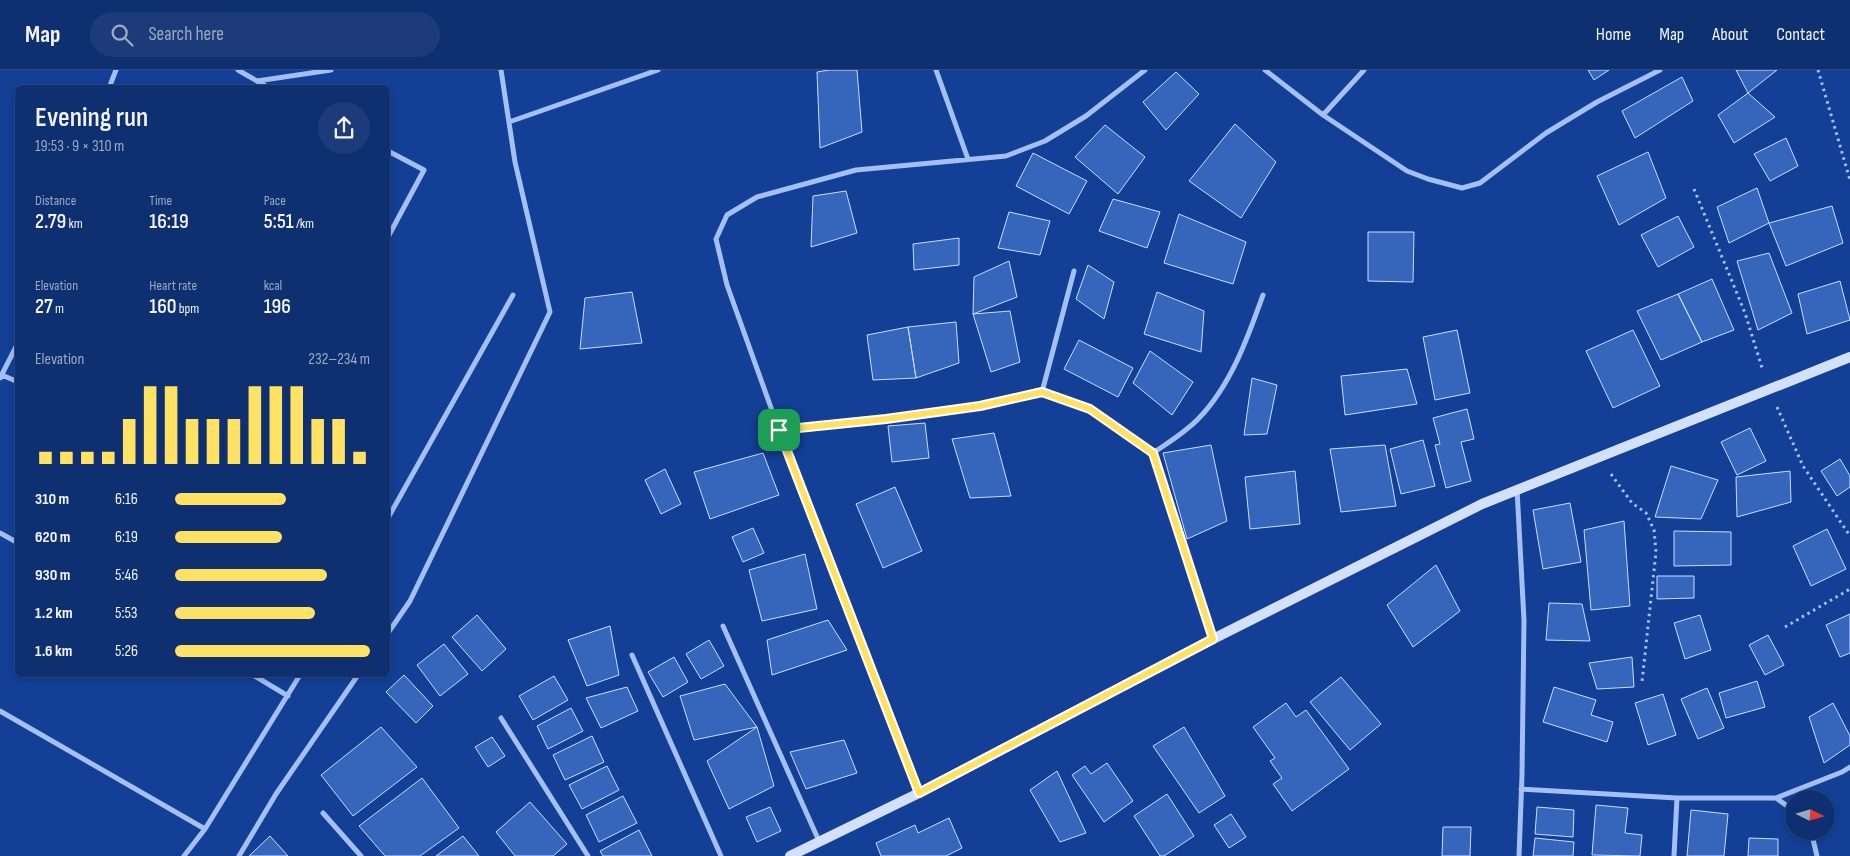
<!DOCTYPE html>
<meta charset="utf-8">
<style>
body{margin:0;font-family:"Sofia Sans Condensed",sans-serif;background:#1c3b78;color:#f1f3f6;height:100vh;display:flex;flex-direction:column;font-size:19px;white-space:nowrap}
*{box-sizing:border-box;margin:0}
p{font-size:16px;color:#9ba9c3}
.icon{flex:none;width:28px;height:28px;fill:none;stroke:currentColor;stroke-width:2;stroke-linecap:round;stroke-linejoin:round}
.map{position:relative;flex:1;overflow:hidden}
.details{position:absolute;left:15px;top:15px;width:375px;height:592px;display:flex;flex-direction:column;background:#0e2f70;border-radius:8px;box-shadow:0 2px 8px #0003,0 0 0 1px #2e4a83}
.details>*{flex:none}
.needle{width:32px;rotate:95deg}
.tools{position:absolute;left:1785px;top:720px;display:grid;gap:10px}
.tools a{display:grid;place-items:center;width:50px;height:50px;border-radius:50%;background:#0e2f70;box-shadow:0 2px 8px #0003,0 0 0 1px #2e4a83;font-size:25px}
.pin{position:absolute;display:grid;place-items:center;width:42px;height:42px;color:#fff;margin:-21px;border-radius:10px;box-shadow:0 2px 8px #0006}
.round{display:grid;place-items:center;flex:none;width:52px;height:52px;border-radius:26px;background:#1c3b78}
.headline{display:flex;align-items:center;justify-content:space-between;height:85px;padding:0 20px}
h1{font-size:28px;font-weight:600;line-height:38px}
.stats{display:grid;grid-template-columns:repeat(3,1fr);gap:8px;height:85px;padding:5px 20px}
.stats div{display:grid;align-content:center}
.stats b{font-size:21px;font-weight:600}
.stats small{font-size:14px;font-weight:400}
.stats p{font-size:14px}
.chart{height:140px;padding:10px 20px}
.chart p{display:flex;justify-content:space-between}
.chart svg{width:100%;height:90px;margin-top:5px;stroke:#ffe264;stroke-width:6}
ul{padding:0 20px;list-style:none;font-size:16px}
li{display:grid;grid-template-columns:80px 60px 1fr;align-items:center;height:38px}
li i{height:12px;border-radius:6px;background:#ffe264}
header{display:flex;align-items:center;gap:30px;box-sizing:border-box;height:70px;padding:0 25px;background:#0e2f70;border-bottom:1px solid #2e4a83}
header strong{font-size:24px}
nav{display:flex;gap:28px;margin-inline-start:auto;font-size:18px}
.search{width:350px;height:45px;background:#1c3b78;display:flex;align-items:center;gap:12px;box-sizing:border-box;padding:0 18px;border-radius:28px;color:#9ba9c3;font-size:19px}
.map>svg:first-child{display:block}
.building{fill:#3665bc;stroke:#cadcfd}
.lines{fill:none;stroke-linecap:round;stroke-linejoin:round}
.path{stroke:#a3bff3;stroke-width:3;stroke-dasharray:2.5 4;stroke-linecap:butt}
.street{stroke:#a3bff3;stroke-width:5}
.secondary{stroke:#d2e0fc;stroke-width:10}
.route-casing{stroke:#fff;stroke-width:10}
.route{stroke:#ffe264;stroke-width:6}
</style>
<header>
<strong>Map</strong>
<div class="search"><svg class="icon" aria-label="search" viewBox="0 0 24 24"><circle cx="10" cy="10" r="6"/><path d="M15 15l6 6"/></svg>Search here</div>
<nav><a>Home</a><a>Map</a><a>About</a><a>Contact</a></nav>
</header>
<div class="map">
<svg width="1850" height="786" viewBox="0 0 1850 786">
<rect width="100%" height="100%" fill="#133f96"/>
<path class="building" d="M 829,0 L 857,0 L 862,62 L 820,78 L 817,2 Z
M 1588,0 L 1609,0 L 1594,10 Z
M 1736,0 L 1777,0 L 1748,23 Z
M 1176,2 L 1199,24 L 1166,60 L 1143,32 Z
M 1682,7 L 1693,31 L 1635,68 L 1622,41 Z
M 1748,23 L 1775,47 L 1734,73 L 1718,45 Z
M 1235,54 L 1276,92 L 1241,148 L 1189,111 Z
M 1105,55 L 1145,87 L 1118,124 L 1075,87 Z
M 1786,68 L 1798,96 L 1770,111 L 1754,84 Z
M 1648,82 L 1666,128 L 1619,155 L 1597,106 Z
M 1033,83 L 1087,111 L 1069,144 L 1016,116 Z
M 1757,118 L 1769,153 L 1729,173 L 1717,137 Z
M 846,121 L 857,163 L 811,177 L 813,126 Z
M 1113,129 L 1160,142 L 1147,178 L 1099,161 Z
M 1832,136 L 1843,173 L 1786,196 L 1769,153 Z
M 1009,142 L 1050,151 L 1040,185 L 998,178 Z
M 1179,144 L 1246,172 L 1233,214 L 1164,193 Z
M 1678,146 L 1694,177 L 1658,197 L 1641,165 Z
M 1368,162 L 1414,162 L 1413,212 L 1368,211 Z
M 959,168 L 959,195 L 914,200 L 913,174 Z
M 1769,183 L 1792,243 L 1758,260 L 1737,191 Z
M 1009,191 L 1017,227 L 973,244 L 974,207 Z
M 1088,195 L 1114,212 L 1104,249 L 1076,229 Z
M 1712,209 L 1734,260 L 1702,272 L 1678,224 Z
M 1840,211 L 1850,250 L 1807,264 L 1798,224 Z
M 632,222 L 642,273 L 580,279 L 585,228 Z
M 1157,222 L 1204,241 L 1201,282 L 1144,264 Z
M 1678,224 L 1702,272 L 1661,290 L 1637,241 Z
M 1010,241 L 1020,292 L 991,302 L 973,244 Z
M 956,252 L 959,293 L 916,308 L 908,257 Z
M 908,257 L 916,308 L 873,310 L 867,265 Z
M 1457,260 L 1470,323 L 1435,330 L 1423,267 Z
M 1633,260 L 1660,316 L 1613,338 L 1586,281 Z
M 1079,270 L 1133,298 L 1118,327 L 1064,299 Z
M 1150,281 L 1193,312 L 1172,345 L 1133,313 Z
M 1407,299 L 1417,334 L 1345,345 L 1341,306 Z
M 1252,308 L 1277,315 L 1267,364 L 1244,365 Z
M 1467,339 L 1474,369 L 1461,372 L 1471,411 L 1446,418 L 1435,375 L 1440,374 L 1433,348 Z
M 925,353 L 929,388 L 892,392 L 888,356 Z
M 1750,358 L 1766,391 L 1737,405 L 1721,372 Z
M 994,363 L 1011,426 L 970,428 L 952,369 Z
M 1423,370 L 1435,416 L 1401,424 L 1390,379 Z
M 1211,375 L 1227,451 L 1187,469 L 1163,383 Z
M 1385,375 L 1396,436 L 1341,442 L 1330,379 Z
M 763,383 L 779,425 L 710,449 L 694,402 Z
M 1840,389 L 1850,406 L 1850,417 L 1837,426 L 1821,401 Z
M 1671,396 L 1718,410 L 1701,449 L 1655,447 Z
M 665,399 L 681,434 L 661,444 L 645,410 Z
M 1295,401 L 1300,454 L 1250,459 L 1245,407 Z
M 1790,401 L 1791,432 L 1737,447 L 1736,407 Z
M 895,417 L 922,481 L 883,498 L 856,434 Z
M 1570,433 L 1581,492 L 1543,499 L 1533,440 Z
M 1624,451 L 1630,536 L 1591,540 L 1584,460 Z
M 753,458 L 764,483 L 743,492 L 732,467 Z
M 1827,459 L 1846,499 L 1811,516 L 1793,476 Z
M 1674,461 L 1731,462 L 1731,495 L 1674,496 Z
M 805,484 L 817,539 L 762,551 L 749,500 Z
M 1436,495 L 1460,541 L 1413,577 L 1387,535 Z
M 1657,506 L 1694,506 L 1694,528 L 1657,529 Z
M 1549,533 L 1582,534 L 1590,571 L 1546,570 Z
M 1850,544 L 1850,583 L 1840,587 L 1826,555 Z
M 477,545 L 506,579 L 482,601 L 452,567 Z
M 1700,545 L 1711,580 L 1685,589 L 1674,553 Z
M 828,550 L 847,580 L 772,605 L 767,570 Z
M 610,556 L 619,605 L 587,616 L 568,570 Z
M 1768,565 L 1784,595 L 1765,605 L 1749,575 Z
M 709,570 L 724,596 L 701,609 L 686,584 Z
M 444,574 L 468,604 L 440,626 L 417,595 Z
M 674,587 L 688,612 L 663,627 L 648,602 Z
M 1632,587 L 1634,617 L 1597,619 L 1589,593 Z
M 404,605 L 433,636 L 416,653 L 386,622 Z
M 554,606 L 568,630 L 533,650 L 519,626 Z
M 1341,607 L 1381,654 L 1350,680 L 1310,632 Z
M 1757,611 L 1765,637 L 1726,648 L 1719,623 Z
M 725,614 L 757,657 L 694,670 L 680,626 Z
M 627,617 L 638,641 L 601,658 L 586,628 Z
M 1554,617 L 1596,630 L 1591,645 L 1613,652 L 1607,672 L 1543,652 Z
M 1707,618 L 1724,658 L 1698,669 L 1681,629 Z
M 1663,624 L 1676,665 L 1648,675 L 1635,633 Z
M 1286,633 L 1296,647 L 1306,640 L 1349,699 L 1292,741 L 1273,714 L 1282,708 L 1270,691 L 1275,688 L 1253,657 Z
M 1833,633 L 1850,666 L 1850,675 L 1824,693 L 1809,647 Z
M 571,638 L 583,661 L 548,679 L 537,656 Z
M 381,657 L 417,697 L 353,746 L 321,705 Z
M 757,657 L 774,716 L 729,739 L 707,691 Z
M 1184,657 L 1225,726 L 1199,743 L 1153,676 Z
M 592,666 L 604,692 L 565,710 L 553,685 Z
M 492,667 L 505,686 L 488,697 L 475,677 Z
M 844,670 L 857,703 L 806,719 L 790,682 Z
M 1107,693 L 1133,731 L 1104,752 L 1072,705 L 1085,696 L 1091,704 Z
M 607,696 L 619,720 L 582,739 L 569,715 Z
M 1057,701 L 1086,763 L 1060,772 L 1030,720 Z
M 422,708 L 459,758 L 420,786 L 385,786 L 359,756 Z
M 1167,724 L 1194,766 L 1164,786 L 1160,786 L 1134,746 Z
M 623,726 L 637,753 L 599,772 L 586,745 Z
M 530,732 L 567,774 L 553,786 L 515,786 L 496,762 Z
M 1596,735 L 1628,738 L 1625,763 L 1642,765 L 1640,786 L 1592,785 Z
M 770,737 L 781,761 L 757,772 L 746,747 Z
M 1537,737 L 1574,740 L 1573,767 L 1535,764 Z
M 1691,740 L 1728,744 L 1724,786 L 1687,786 Z
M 1231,744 L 1246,767 L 1229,778 L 1214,755 Z
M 949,748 L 962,778 L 946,786 L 881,786 L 876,773 L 915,755 L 918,763 Z
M 1443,757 L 1471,757 L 1470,786 L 1442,786 Z
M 639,760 L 652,786 L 603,786 L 600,781 Z
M 270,766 L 288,786 L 249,786 Z
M 463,766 L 479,786 L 436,786 Z
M 1535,768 L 1574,772 L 1573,786 L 1533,786 Z
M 1749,768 L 1778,769 L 1778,786 L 1748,786 Z"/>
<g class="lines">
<path class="path" d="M 1818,0 L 1850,110
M 1694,119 L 1745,243 L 1763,301
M 1777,337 L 1803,396 L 1850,466
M 1611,404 L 1632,433 L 1646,443 L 1654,460 L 1656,482 L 1642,612
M 1785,557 L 1850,519"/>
<path class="street" d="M 238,0 L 269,18
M 936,0 L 968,89
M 1265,0 L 1323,45 L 1407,101 L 1428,109 L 1462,118 L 1480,113 L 1546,63 L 1597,32 L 1660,0
M 257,11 L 331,0
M 109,18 L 116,0
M 1323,45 L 1364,0
M 509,52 L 658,0
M 388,81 L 424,100 L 388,167
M 2,305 L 18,312
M 0,308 L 18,273
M 1042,322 L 1074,201
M 779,360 L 886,349 L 980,336 L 1042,322 L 1090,339 L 1153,383
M 1517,419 L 1524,550 L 1522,705 L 1519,786
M 388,448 L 513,225
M 0,463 L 18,473
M 723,556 L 819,771
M 388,563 L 410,531 L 550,242 L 515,92 L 501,0
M 1213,569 L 1153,383 C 1169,372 1186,362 1199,348 C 1231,315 1248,267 1263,225
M 632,585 L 721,786
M 253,605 L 288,626
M 0,641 L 205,759
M 501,648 L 588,786
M 1521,719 L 1677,728 L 1776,728 L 1794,741
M 919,723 L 779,360 L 727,215 L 716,169 L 727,145 L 757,127 L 856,100 L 1006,86 L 1045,71 L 1086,46 L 1145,0
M 1776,728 L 1842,702 L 1850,697
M 323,743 L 361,786
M 1811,761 L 1817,786
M 184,786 L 205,759 L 300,605
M 239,786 L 276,724 L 358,605
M 1674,786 L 1677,728"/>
<path class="secondary" d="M 790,786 L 919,723 L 1213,569 L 1482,434 L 1850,287"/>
</g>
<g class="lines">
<g class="route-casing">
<path id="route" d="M 1042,322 L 1090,339 L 1153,383 L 1213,569 L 919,723 L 779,360 L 886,349 L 980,336 Z"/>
</g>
<use href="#route" class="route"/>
</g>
</svg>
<div class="tools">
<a><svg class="needle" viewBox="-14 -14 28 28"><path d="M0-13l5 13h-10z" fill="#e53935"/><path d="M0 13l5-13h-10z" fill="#9ba9c3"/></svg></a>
</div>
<div class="pin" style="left:779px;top:360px;background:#1e9e55"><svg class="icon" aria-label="arrive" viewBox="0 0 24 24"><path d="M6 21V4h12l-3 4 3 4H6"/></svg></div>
<section class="details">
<div class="headline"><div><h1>Evening run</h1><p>19:53 · 9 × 310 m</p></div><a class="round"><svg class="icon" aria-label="share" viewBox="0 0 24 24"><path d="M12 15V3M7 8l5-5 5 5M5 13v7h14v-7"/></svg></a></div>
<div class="stats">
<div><p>Distance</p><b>2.79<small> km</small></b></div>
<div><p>Time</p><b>16:19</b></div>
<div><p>Pace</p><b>5:51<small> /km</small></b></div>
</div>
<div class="stats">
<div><p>Elevation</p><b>27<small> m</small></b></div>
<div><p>Heart rate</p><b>160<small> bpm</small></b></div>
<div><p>kcal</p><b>196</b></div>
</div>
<div class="chart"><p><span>Elevation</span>232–234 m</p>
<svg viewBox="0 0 160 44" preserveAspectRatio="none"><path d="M5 44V38M15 44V38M25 44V38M35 44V38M45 44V22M55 44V6M65 44V6M75 44V22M85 44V22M95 44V22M105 44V6M115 44V6M125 44V6M135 44V22M145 44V22M155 44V38"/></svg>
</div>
<ul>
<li><b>310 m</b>6:16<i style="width:57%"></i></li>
<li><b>620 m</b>6:19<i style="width:55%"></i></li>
<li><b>930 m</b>5:46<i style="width:78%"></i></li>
<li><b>1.2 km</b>5:53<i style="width:72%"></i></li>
<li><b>1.6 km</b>5:26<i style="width:100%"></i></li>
</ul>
</section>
</div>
